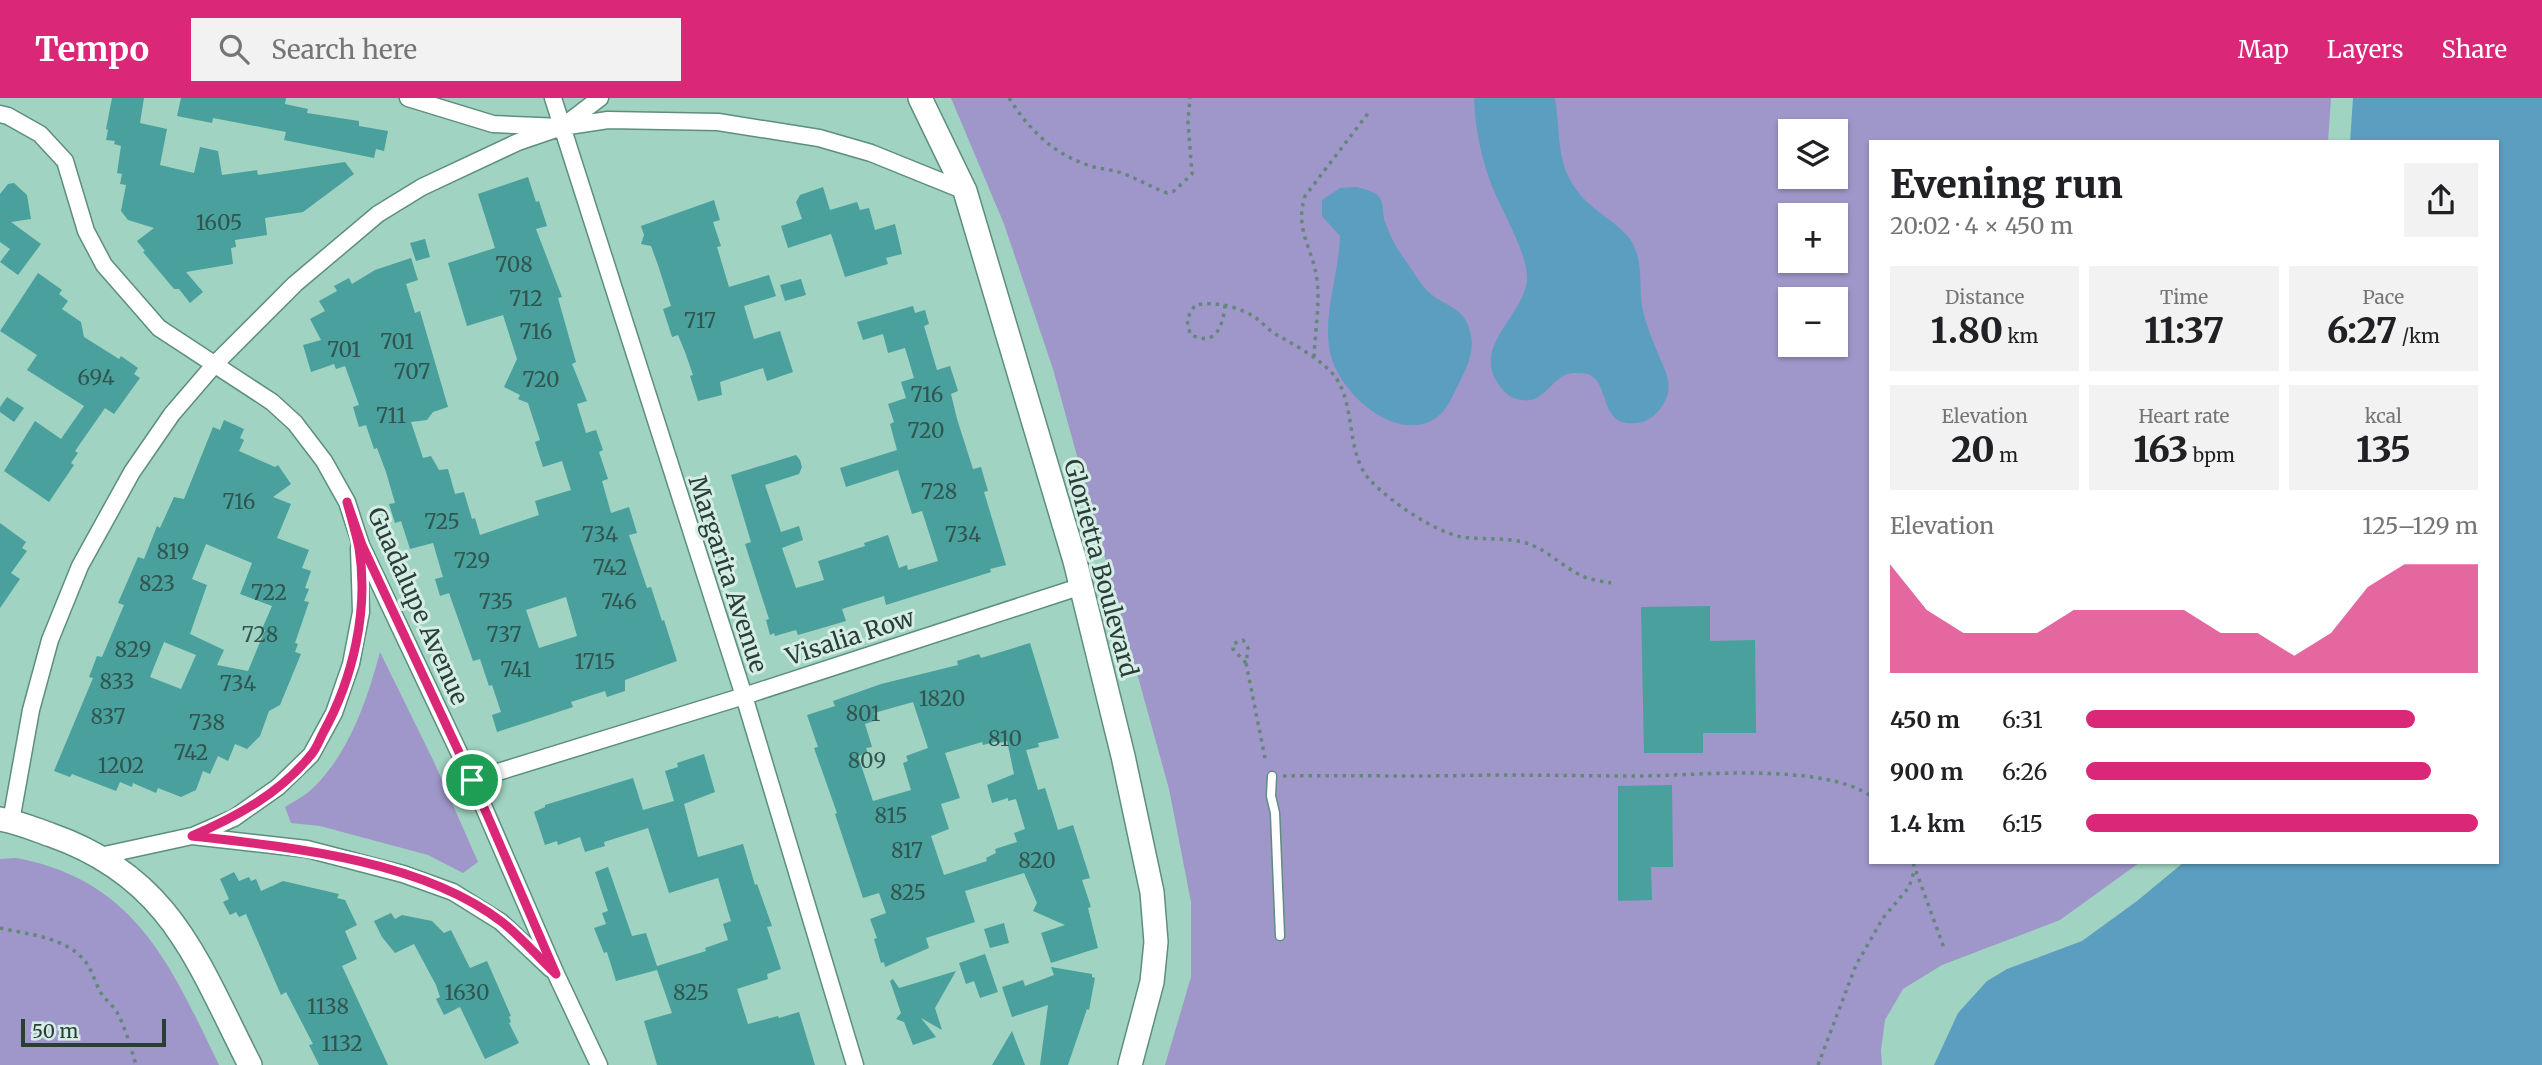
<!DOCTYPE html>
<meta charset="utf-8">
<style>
body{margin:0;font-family:Merriweather,serif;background:#f2f2f2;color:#202124;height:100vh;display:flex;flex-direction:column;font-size:26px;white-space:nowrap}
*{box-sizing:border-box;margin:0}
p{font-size:23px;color:#757577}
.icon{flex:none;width:38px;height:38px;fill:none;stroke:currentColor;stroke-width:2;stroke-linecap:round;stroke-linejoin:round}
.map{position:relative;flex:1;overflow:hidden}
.details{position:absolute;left:1869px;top:42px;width:630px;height:724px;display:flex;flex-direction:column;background:#fff;border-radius:0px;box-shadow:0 2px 5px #0004}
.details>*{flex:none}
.fabs{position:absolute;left:1778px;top:21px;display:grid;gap:14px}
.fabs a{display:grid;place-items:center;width:70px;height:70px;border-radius:0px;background:#fff;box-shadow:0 2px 5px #0004;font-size:35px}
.scale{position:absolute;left:21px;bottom:18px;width:145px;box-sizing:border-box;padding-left:7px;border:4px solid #293e37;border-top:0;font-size:19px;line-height:24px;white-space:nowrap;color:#293e37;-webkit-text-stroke:5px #d5eee5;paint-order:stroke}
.pin{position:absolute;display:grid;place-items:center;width:60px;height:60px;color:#fff;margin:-30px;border:4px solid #fff;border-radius:50%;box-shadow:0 2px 7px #0007}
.round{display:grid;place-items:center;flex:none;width:74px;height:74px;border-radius:0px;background:#f2f2f2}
.summary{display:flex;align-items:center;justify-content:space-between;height:119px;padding:0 21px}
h1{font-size:38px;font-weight:800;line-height:52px}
.figures{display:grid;grid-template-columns:repeat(3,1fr);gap:10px;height:119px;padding:7px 21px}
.figures div{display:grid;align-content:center;border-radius:0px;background:#f2f2f2;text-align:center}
.figures b{font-size:35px;font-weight:800}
.figures small{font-size:19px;font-weight:400}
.figures p{font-size:19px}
.chart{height:196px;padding:14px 21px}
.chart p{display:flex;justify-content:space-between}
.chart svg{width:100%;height:126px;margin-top:7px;fill:#db2777;opacity:.7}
ul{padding:0 21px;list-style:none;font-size:23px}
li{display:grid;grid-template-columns:112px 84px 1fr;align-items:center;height:52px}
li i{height:18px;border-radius:9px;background:#db2777}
header{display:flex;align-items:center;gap:42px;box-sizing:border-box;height:98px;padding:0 35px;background:#db2777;color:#fff}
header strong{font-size:33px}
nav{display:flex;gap:38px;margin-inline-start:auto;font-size:24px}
.search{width:490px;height:63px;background:#f2f2f2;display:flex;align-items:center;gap:18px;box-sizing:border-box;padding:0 24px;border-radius:0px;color:#757577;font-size:26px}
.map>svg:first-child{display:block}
.green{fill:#9f97c9;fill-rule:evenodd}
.water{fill:#5c9ebf}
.building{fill:#49a09c;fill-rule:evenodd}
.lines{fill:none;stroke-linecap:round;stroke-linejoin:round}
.lane-casing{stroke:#5d8e7e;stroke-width:11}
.street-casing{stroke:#5d8e7e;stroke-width:19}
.secondary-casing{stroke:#5d8e7e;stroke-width:26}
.path{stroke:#64877b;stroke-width:3.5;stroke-dasharray:3.5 5;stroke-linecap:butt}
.lane{stroke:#fff;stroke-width:8}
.street{stroke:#fff;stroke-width:16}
.secondary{stroke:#fff;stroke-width:23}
.route-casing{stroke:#fff;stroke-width:14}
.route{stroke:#db2777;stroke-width:9}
.labels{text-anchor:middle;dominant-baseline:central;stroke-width:6;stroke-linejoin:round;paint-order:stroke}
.number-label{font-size:21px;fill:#315650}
.street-label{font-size:24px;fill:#293e37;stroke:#d5eee5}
</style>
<header>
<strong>Tempo</strong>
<div class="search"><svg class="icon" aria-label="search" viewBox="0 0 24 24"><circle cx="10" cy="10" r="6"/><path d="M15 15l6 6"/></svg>Search here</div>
<nav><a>Map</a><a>Layers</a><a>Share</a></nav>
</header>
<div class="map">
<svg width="2542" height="967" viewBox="0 0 2542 967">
<rect width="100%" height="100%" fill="#a0d3c2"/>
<path class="green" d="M 951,0 L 2331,0 L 2328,44 L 1871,44 L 1871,765 L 2139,765 L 2060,822 L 1942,867 L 1903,891 L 1885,922 L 1881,952 L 1882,967 L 1165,967 L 1191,879 L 1191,804 L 1169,691 L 1053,271 L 1004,126 ZM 1790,33 L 1836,33 L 1836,79 L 1790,79 ZM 1790,117 L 1836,117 L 1836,163 L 1790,163 ZM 1790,201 L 1836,201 L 1836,247 L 1790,247 Z
M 380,554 L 434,664 L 478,764 L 463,775 L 428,757 L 320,728 L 291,725 L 285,709 C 294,703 305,698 313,690 C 350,654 367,602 380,554 Z
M 16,760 C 136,782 171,868 219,967 L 0,967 L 0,761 Z"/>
<path class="water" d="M 1474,0 L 1555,0 C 1562,47 1554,76 1594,110 C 1607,121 1625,131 1633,146 C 1643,165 1639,188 1642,208 C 1645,225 1653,243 1659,258 C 1662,266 1667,274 1668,283 C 1670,292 1667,301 1662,308 C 1657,317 1647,324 1637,325 C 1594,330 1614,276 1581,275 C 1576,275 1569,275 1565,277 C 1549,285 1542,306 1521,302 C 1514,301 1508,298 1503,292 C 1466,251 1524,219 1527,182 C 1528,156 1504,117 1494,93 C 1482,65 1475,30 1474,0 Z
M 2353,0 L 2542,0 L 2542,967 L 1934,967 L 1958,915 L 1987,883 L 2007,871 L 2082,843 L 2137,803 L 2183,765 L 2497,765 L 2497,44 L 2350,44 Z
M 1356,89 C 1364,91 1375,93 1380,100 C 1383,105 1383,115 1384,121 C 1389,135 1394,147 1403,159 C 1413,172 1419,186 1432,197 C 1445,207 1461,210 1468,227 C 1476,248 1470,264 1460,283 C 1453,297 1446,317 1429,324 C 1387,341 1334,288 1329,249 C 1324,212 1339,175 1340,138 L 1322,118 L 1322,102 L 1340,90 Z"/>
<path class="building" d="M 112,0 L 144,0 L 140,25 L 167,31 L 160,67 L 194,75 L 200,49 L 218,53 L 222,77 L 257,72 L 258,77 L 345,64 L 354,76 L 303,114 L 265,120 L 267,137 L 235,142 L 236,149 L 231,150 L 233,166 L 186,174 L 203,194 L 190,205 L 179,191 L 174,191 L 143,154 L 145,153 L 137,143 L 154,130 L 128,122 L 121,113 L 126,87 L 120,86 L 122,76 L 117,75 L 121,48 L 114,46 L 115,43 L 106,42 L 108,32 L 106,31 Z
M 181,0 L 286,0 L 285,6 L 308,11 L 307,15 L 359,23 L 359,28 L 388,33 L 384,53 L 376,51 L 374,60 L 284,42 L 286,34 L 213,20 L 212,25 L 177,18 Z
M 528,79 L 536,104 L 539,103 L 547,128 L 536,131 L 562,199 L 558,200 L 576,264 L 572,266 L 587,303 L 577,306 L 586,335 L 596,332 L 603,352 L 599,354 L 608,381 L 602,383 L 611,415 L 629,409 L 637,435 L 629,437 L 647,490 L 651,489 L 662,523 L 664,522 L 677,563 L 625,582 L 625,593 L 607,599 L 605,593 L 571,604 L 573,609 L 497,634 L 492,617 L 501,614 L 492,587 L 489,588 L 480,561 L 473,563 L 449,495 L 440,498 L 435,481 L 443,479 L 433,445 L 410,451 L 401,423 L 395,425 L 389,406 L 395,405 L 386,374 L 377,350 L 374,351 L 366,327 L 359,329 L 353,309 L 359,307 L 345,268 L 336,271 L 334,266 L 311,274 L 303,247 L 321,242 L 310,221 L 325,213 L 319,203 L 337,193 L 334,188 L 349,180 L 352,186 L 375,172 L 411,160 L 418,182 L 406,186 L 415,215 L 420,213 L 448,309 L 433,314 L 427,322 L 411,324 L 423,360 L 431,358 L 439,372 L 448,371 L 455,396 L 464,394 L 472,421 L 475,420 L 480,437 L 539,417 L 535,403 L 571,392 L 562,363 L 543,369 L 535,344 L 540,342 L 528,305 L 518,301 L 520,297 L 504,289 L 517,261 L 503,217 L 467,228 L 448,165 L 495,150 L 478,96 ZM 566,499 L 577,538 L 539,550 L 526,512 Z
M 14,85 L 27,97 L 31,121 L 11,124 L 41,146 L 18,177 L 0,164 L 10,151 L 0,144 L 0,96 L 8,86 Z
M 823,89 L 830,112 L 857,104 L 860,112 L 869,110 L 875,132 L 895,126 L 902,156 L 886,160 L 888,166 L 845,179 L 831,136 L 788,150 L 781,128 L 802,121 L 796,104 L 800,97 Z
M 714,102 L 720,122 L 713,124 L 721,148 L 717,149 L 729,189 L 769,177 L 776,198 L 744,208 L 754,241 L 780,233 L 793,274 L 767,283 L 763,270 L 720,284 L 722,297 L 698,303 L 690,278 L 693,277 L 685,254 L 678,237 L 672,239 L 663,211 L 671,208 L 658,167 L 651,148 L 641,146 L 644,137 L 641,128 Z
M 425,141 L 430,159 L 416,163 L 410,145 Z
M 38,175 L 62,192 L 59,196 L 68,203 L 62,211 L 81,224 L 84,239 L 119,261 L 121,258 L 138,270 L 134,276 L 140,280 L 114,316 L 105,310 L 75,353 L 78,355 L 71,365 L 74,367 L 49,404 L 4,373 L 35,323 L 61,341 L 84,308 L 27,272 L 37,257 L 0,233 Z
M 801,181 L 806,197 L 785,203 L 780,187 Z
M 913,208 L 915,215 L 925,212 L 929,226 L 924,228 L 937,272 L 950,268 L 958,293 L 951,296 L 957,321 L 973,371 L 981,369 L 988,393 L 984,394 L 1006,467 L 990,471 L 991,474 L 886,507 L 884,498 L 842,511 L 846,523 L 829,528 L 798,537 L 796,532 L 775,538 L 774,535 L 770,537 L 766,522 L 769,521 L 745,446 L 751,444 L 731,377 L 796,357 L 800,362 L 802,369 L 799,376 L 765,387 L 781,434 L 799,428 L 803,442 L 782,450 L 796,490 L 824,482 L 818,463 L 865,448 L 864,445 L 888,437 L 899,470 L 907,467 L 908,472 L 938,463 L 922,413 L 912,416 L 898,372 L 846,389 L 840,370 L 897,352 L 890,326 L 894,324 L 888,306 L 906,300 L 901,284 L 914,280 L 905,250 L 888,255 L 883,236 L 863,242 L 857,224 Z
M 7,299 L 24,310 L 14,324 L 0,314 L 0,309 Z
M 224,322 L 244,331 L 240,340 L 244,342 L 239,353 L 275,369 L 278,367 L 291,386 L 273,399 L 291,406 L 277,440 L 309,452 L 302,470 L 311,473 L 305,490 L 309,491 L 304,503 L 309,504 L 295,545 L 298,546 L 295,554 L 301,556 L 280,607 L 269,613 L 260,638 L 247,651 L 235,646 L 228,663 L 218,658 L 210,676 L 203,673 L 196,692 L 181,699 L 158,690 L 156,695 L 133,685 L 132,689 L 120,684 L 116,693 L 72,676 L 70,679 L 54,673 L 93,580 L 89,579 L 97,558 L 102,559 L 124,507 L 118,505 L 138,459 L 144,461 L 157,428 L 160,430 L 174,399 L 184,401 L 213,329 L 220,332 ZM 206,446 L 252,465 L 240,496 L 272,508 L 262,531 L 265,532 L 248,573 L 217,567 L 224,552 L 190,536 L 207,487 L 192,481 ZM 164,544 L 196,557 L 181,591 L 150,579 Z
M 0,425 L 26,444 L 22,450 L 27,453 L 11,475 L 20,481 L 0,510 Z
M 1710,508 L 1710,543 L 1755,542 L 1756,635 L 1703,635 L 1703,655 L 1644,655 L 1641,509 Z
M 1030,545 L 1059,640 L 1038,645 L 1039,649 L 1026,652 L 1038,692 L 1045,690 L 1058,732 L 1073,727 L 1090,780 L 1082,782 L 1091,809 L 1088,810 L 1098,850 L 1051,865 L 1041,835 L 1065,827 L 1033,813 L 1037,805 L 1024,775 L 965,793 L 975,824 L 926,840 L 929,850 L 885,869 L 884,864 L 881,865 L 874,841 L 877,840 L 870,821 L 886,815 L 879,795 L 863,800 L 835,716 L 837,715 L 814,650 L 818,649 L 807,617 L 835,608 L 833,603 L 881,586 L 958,567 L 957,563 L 979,556 L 981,560 ZM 913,604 L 928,650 L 906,658 L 908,663 L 903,665 L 911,692 L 873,703 L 858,658 L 868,655 L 866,650 L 872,649 L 865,626 L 877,622 L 874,615 ZM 999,643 L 999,645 L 1007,643 L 1014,676 L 987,687 L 992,705 L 1008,700 L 1008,703 L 1016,701 L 1025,731 L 1014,735 L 1017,744 L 995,751 L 996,755 L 986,760 L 987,763 L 944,777 L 931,738 L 949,731 L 941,706 L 960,700 L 945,655 L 982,644 L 983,647 Z
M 704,656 L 715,694 L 684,706 L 698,759 L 743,746 L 755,787 L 757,786 L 772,828 L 767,829 L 781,871 L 767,876 L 768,881 L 737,891 L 748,926 L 778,918 L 779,920 L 799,914 L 815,967 L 657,967 L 644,923 L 672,915 L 657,872 L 616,883 L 607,854 L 604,855 L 594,830 L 606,826 L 602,815 L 608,813 L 595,774 L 608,769 L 632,838 L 646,835 L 657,868 L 706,853 L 705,850 L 728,842 L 723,826 L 731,823 L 718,780 L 669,795 L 648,730 L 604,744 L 605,748 L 585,754 L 580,739 L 558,747 L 557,743 L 545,747 L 534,714 L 545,709 L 545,707 L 633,680 L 643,712 L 674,703 L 665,673 L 678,669 L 677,665 Z
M 1672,687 L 1673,769 L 1651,769 L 1652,802 L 1618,803 L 1618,688 Z
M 234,774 L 239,783 L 249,779 L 251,783 L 256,781 L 261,793 L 283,783 L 339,796 L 337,800 L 345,802 L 357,827 L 345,833 L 357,861 L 342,868 L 388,967 L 319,967 L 309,947 L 313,946 L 286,894 L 281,897 L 246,816 L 239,819 L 236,814 L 230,817 L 223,804 L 229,801 L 220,781 Z
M 391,815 L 395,821 L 402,817 L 432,823 L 444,835 L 451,832 L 470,870 L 487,863 L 511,918 L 509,919 L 511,924 L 509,925 L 519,945 L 485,961 L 460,909 L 444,917 L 436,901 L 440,899 L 436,887 L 414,846 L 395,855 L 382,839 L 374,823 Z
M 1004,825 L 1009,845 L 990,850 L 984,831 Z
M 985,856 L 998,894 L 980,900 L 974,883 L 966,886 L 959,865 Z
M 1051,869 L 1092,876 L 1092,879 L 1095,880 L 1089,912 L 1087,911 L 1068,967 L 1040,967 L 1048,907 L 1012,919 L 1002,889 L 1023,882 L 1025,888 L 1054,877 Z
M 956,873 L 935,910 L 942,932 L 921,920 L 936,939 L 913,947 L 904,924 L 896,921 L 901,915 L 890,883 L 893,881 L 899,890 Z
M 1012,933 L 1025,967 L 992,967 Z"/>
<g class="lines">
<g class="lane-casing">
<path id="lane" d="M 1272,678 L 1271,698 L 1275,715 L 1280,838"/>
</g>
<g class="street-casing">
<path id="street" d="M 408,0 L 493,26 L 562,29 L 608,22 L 718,24 L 819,40 L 871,55 L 965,93
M 553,0 L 744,598 L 855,967
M 0,16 L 8,18 L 40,36 L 65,63 L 86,133 L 104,167 L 159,230 L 272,304 L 295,325 L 324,363 L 347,404 L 361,447 L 472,682 L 556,876 L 599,967
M 472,682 L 744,598 L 1082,488
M 11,723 L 31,612 L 50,542 L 80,468 L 132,374 L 172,316 L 215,266 L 295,186 L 378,116 L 422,89 L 518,44 L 562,29 L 600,0
M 195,737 L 234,720 L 278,689 L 311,657 L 334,615 L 351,566 L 361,514 L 359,450
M 100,758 L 192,738 L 307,751 L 403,776 L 453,794 L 501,824 L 551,871"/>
</g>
<g class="secondary-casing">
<path id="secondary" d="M 920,0 L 965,93 L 1075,463 L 1123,658 L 1152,794 L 1156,844 L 1152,884 L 1130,967
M 0,721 C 18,724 34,731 51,737 C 171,779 197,863 250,967"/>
</g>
<path class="path" d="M 1009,0 C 1028,30 1051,54 1085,66 C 1097,71 1110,71 1122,75 C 1138,81 1151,89 1167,95 L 1174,93 L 1192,76 L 1188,23 L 1190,0
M 1225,207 C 1223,229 1215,250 1190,236 L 1187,221 L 1195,207 C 1215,203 1240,209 1256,220 C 1263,225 1269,233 1277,237 C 1295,247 1324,263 1336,280 C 1356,310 1346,354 1369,381 C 1388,402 1434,434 1462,439 C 1483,442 1506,439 1526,445 C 1546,451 1562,468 1580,477 C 1589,482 1601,483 1611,485
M 1314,259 C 1315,234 1320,208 1317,182 C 1313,150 1294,132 1305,98 L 1369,14
M 1246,565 L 1233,551 L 1233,546 L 1243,542 L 1248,550 L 1246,565 L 1266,665
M 1283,678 C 1351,677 1419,679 1487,677 C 1539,677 1591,678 1643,678 C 1703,677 1822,665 1871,698
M 1913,765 L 1944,850
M 0,830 C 26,836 65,839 84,862 C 92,871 95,885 101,895 C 106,903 114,908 118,916 C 126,932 131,950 136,967
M 1818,967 L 1856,867 L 1883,820 L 1909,789 L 1915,771"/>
<use href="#lane" class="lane"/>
<use href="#street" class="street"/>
<use href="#secondary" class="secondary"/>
</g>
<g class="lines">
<g class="route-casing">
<path id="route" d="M 347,404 L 362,447 L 472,682 L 556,876 C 538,859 521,839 502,824 C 422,762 290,749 192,738 C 236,719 279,696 310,658 C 316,652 319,643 323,635 C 353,581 369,512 359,450 C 356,435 351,419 347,404 Z"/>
</g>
<use href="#route" class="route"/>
</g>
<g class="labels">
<g class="number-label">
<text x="219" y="124">1605</text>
<text x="514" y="166">708</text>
<text x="526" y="200">712</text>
<text x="700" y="222">717</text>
<text x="536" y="233">716</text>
<text x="397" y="243">701</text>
<text x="344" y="251">701</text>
<text x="412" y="273">707</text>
<text x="96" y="279">694</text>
<text x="541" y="281">720</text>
<text x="927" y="296">716</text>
<text x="391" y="317">711</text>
<text x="926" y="332">720</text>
<text x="939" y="393">728</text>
<text x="239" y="403">716</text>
<text x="442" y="423">725</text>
<text x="600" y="436">734</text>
<text x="963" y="436">734</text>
<text x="173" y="453">819</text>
<text x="472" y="462">729</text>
<text x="610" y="469">742</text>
<text x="157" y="485">823</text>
<text x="269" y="494">722</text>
<text x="496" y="503">735</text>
<text x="619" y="503">746</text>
<text x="260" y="536">728</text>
<text x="504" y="536">737</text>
<text x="133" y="551">829</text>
<text x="595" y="563">1715</text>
<text x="516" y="571">741</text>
<text x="117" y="583">833</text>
<text x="238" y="585">734</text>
<text x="942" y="600">1820</text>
<text x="863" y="615">801</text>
<text x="108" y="618">837</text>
<text x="207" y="624">738</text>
<text x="1005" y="640">810</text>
<text x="191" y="654">742</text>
<text x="867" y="662">809</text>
<text x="121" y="667">1202</text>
<text x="891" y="717">815</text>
<text x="907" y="752">817</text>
<text x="1037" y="762">820</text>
<text x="908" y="794">825</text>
<text x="467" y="894">1630</text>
<text x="691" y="894">825</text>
<text x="328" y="908">1138</text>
<text x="342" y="945">1132</text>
</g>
<g class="street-label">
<text transform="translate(1101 470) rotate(75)">Glorietta Boulevard</text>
<text transform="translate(728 476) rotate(72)">Margarita Avenue</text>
<text transform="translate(418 508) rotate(66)">Guadalupe Avenue</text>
<text transform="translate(850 539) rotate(-18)">Visalia Row</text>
</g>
</g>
</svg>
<div class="fabs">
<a><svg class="icon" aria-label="layers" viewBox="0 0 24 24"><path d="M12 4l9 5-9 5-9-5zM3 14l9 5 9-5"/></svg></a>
<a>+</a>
<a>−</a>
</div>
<div class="scale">50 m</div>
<div class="pin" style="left:472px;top:682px;background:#1e9e55"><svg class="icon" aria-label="arrive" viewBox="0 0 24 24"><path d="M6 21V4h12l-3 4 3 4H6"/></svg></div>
<section class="details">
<div class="summary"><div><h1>Evening run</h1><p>20:02 · 4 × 450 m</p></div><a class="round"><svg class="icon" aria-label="share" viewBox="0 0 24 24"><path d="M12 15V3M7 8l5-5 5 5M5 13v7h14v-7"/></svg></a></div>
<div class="figures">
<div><p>Distance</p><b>1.80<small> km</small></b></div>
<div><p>Time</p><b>11:37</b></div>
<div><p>Pace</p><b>6:27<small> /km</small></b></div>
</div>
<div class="figures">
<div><p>Elevation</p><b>20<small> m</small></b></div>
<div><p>Heart rate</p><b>163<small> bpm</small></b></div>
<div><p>kcal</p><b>135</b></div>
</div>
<div class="chart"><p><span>Elevation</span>125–129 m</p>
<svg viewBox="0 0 160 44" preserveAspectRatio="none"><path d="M0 44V6L10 22L20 30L30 30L40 30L50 22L60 22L70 22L80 22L90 30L100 30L110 38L120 30L130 14L140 6L150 6L160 6V44z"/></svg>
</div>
<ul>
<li><b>450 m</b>6:31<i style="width:84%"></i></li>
<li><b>900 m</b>6:26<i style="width:88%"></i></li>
<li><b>1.4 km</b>6:15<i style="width:100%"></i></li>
</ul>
</section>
</div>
